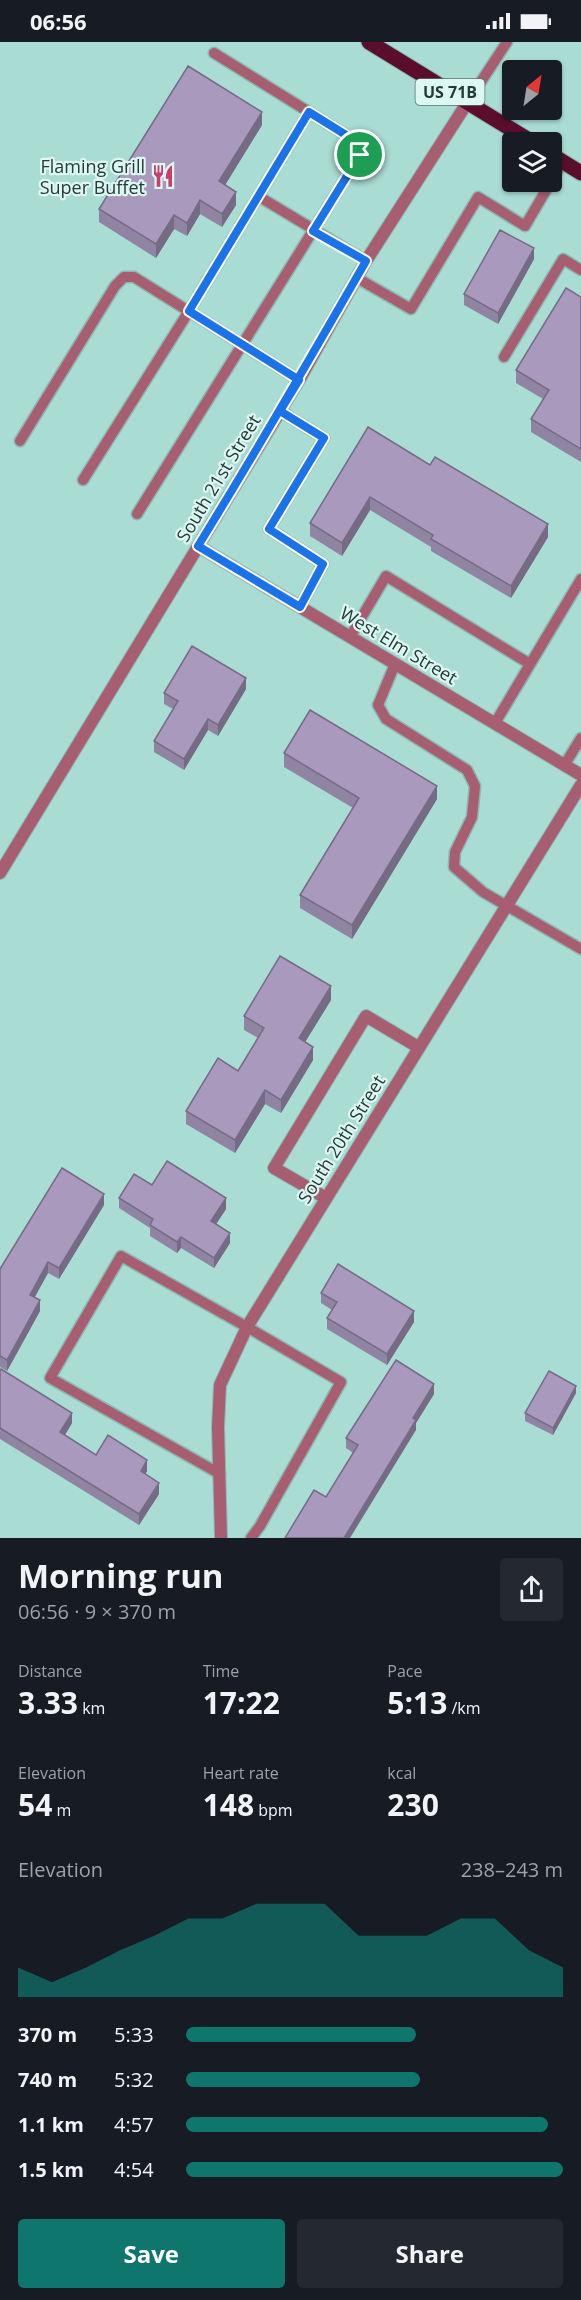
<!DOCTYPE html>
<meta charset="utf-8">
<style>
body{margin:0;font-family:"Open Sans",sans-serif;background:#242831;color:#f1f3f6;height:100vh;display:flex;flex-direction:column;font-size:22px;white-space:nowrap}
*{box-sizing:border-box;margin:0}
p{font-size:20px;color:#9ea1a6}
.icon{flex:none;width:33px;height:33px;fill:none;stroke:currentColor;stroke-width:2;stroke-linecap:round;stroke-linejoin:round}
.map{position:relative;height:1496px;overflow:hidden}
.drawer{display:flex;flex-direction:column;background:#171b24;flex:1}
.drawer>*{flex:none}
.needle{width:39px;rotate:30deg}
.buttons{position:absolute;left:502px;top:18px;display:grid;gap:12px}
.buttons a{display:grid;place-items:center;width:60px;height:60px;border-radius:6px;background:#171b24;box-shadow:0 2px 4px #0004;font-size:30px}
.pin{position:absolute;display:grid;place-items:center;width:51px;height:51px;color:#fff;margin:-26px;border:3px solid #fff;border-radius:50%;box-shadow:0 2px 6px #0007}
.round{display:grid;place-items:center;flex:none;width:63px;height:63px;border-radius:6px;background:#242831}
.overview{display:flex;align-items:center;justify-content:space-between;height:102px;padding:0 18px}
h1{font-size:33px;font-weight:700;line-height:45px}
.figures{display:grid;grid-template-columns:repeat(3,1fr);gap:9px;height:102px;padding:6px 18px}
.figures div{display:grid;align-content:center}
.figures b{font-size:30px;font-weight:700}
.figures small{font-size:16px;font-weight:400}
.figures p{font-size:16px}
.chart{height:168px;padding:12px 18px}
.chart p{display:flex;justify-content:space-between}
.chart svg{width:100%;height:108px;margin-top:6px;fill:#0f766e;opacity:.7}
.action{display:flex;gap:12px;margin-top:auto;padding:12px 18px}
.action a{flex:1;height:69px;border-radius:6px;background:#0f766e;color:#fff;font-size:24px;font-weight:700;line-height:69px;text-align:center}
.action a+a{background:#242831;color:#f1f3f6}
ul{padding:0 18px;list-style:none;font-size:20px}
li{display:grid;grid-template-columns:96px 72px 1fr;align-items:center;height:45px}
li i{height:15px;border-radius:8px;background:#0f766e}
.status{display:flex;justify-content:space-between;align-items:center;height:42px;padding:0 30px;background:#171b24;direction:ltr}
.status svg{height:16px;fill:currentColor}
.map>svg:first-child{display:block}
.lines{fill:none;stroke-linecap:round;stroke-linejoin:round}
.service-casing{stroke:#8cb8b1;stroke-width:13}
.minor-casing{stroke:#8cb8b1;stroke-width:14}
.primary-casing{stroke:#8cb8b1;stroke-width:17}
.service{stroke:#a75e70;stroke-width:10}
.minor{stroke:#a75e70;stroke-width:12}
.primary{stroke:#5b0e2b;stroke-width:15}
.wall{fill:#9084a3}
.shaded-wall{fill:#766b84}
.building{fill:#a899bd;stroke:#766b84;stroke-width:1.5}
.route-casing{stroke:#fff;stroke-width:12}
.route{stroke:#1a73e8;stroke-width:8}
.labels{text-anchor:middle;dominant-baseline:central;stroke-width:4.5;stroke-linejoin:round;paint-order:stroke}
.shield{fill:#ddf7f2;stroke:#5d736f;stroke-width:1.5}
.shield-label{font-size:16px;font-weight:bold;fill:#263a37}
.poi-label{font-size:18px;fill:#263a37;stroke:#ddf7f2;text-anchor:end}
.street-label{font-size:18px;fill:#263a37;stroke:#ddf7f2}
</style>
<div class="status"><b>06:56</b><svg viewBox="0 0 49 12"><path d="M0 12V9h3v3zM5 12V6h3v6zM10 12V3h3v9zM15 12V0h3v12zM26 1h20v11H26zM47 4h2v5h-2z"/></svg></div>
<div class="map">
<svg width="581" height="1496" viewBox="0 0 581 1496">
<rect width="100%" height="100%" fill="#a9dcd3"/>
<g class="lines">
<g class="service-casing">
<path id="service" d="M 467,61 L 507,0
M 552,138 L 563,120
M 258,154 L 366,219
M 357,236 L 411,267 L 478,155 L 525,184 L 551,140
M 504,315 L 563,217 L 581,228
M 280,369 L 324,396 L 269,487 L 323,522 L 300,565
M 20,399 L 115,244 L 124,235 L 134,235 L 299,338
M 83,438 L 189,269 L 309,70
M 137,472 L 360,113 L 359,105 L 354,98 L 214,11
M 350,595 L 386,534 L 530,622
M 395,622 L 378,663 L 386,677 L 467,728 L 475,744 L 472,775 L 455,810 L 454,825 L 483,850 L 581,907
M 495,681 L 581,537
M 565,722 L 581,696
M 220,1432 L 50,1336 L 121,1214 L 247,1285 L 341,1340 L 260,1484 L 251,1496"/>
</g>
<g class="minor-casing">
<path id="minor" d="M 198,504 L 581,733
M 0,831 L 299,338 L 366,219 L 467,61
M 326,1156 L 274,1126 L 366,974 L 418,1005
M 221,1496 L 218,1385 L 220,1343 L 247,1285 L 581,743"/>
</g>
<g class="primary-casing">
<path id="primary" d="M 369,0 L 532,100
M 552,113 L 581,131"/>
</g>
<use href="#service" class="service"/>
<use href="#minor" class="minor"/>
<use href="#primary" class="primary"/>
</g>
<path class="wall" d="M 262,83 L 225,143 L 236,163 L 222,185 L 200,172 L 187,194 L 174,187 L 156,216 L 99,180 L 99,167 Z
M 534,217 L 498,282 L 464,263 L 464,252 Z
M 581,255 L 581,420 L 531,390 L 531,377 L 543,357 L 516,341 L 516,328 Z
M 368,385 L 548,495 L 511,556 L 431,509 L 431,505 L 370,468 L 342,514 L 310,494 L 310,481 Z
M 246,647 L 218,694 L 208,688 L 184,728 L 154,710 L 154,699 L 173,667 L 164,662 L 164,651 Z
M 284,711 L 437,757 L 352,897 L 300,866 L 300,853 L 353,766 L 284,725 Z
M 331,958 L 305,1000 L 313,1018 L 281,1071 L 265,1062 L 235,1111 L 186,1082 L 186,1069 L 238,1029 L 258,996 L 244,988 L 244,974 Z
M 152,1143 L 226,1167 L 216,1182 L 230,1201 L 214,1226 L 181,1206 L 177,1211 L 150,1194 L 150,1186 L 119,1166 L 119,1156 Z
M 104,1163 L 59,1237 L 48,1231 L 34,1255 L 40,1269 L 7,1329 L 0,1325 L 0,1227 Z
M 321,1251 L 414,1280 L 387,1323 L 327,1287 L 327,1276 L 332,1268 L 321,1261 Z
M 0,1329 L 72,1381 L 65,1393 L 96,1413 L 147,1429 L 145,1432 L 159,1452 L 139,1483 L 0,1397 Z
M 576,1351 L 553,1393 L 525,1379 L 525,1371 Z
M 434,1352 L 416,1381 L 416,1388 L 326,1455 L 353,1411 L 346,1406 L 346,1396 Z"/>
<path class="shaded-wall" d="M 262,70 L 262,83 L 219,153 L 219,139 Z
M 236,150 L 236,163 L 222,185 L 222,172 Z
M 200,158 L 200,172 L 187,194 L 187,181 Z
M 174,173 L 174,187 L 156,216 L 156,202 Z
M 534,206 L 534,217 L 498,282 L 498,271 Z
M 370,455 L 370,468 L 342,514 L 342,501 Z
M 548,482 L 548,495 L 511,556 L 511,544 Z
M 246,636 L 246,647 L 218,694 L 218,683 Z
M 208,677 L 208,688 L 184,728 L 184,717 Z
M 437,744 L 437,757 L 352,897 L 352,883 Z
M 331,944 L 331,958 L 299,1010 L 299,996 Z
M 313,1005 L 313,1018 L 281,1071 L 281,1058 Z
M 265,1048 L 265,1062 L 235,1111 L 235,1098 Z
M 104,1152 L 104,1163 L 59,1237 L 59,1226 Z
M 226,1156 L 226,1167 L 211,1190 L 211,1179 Z
M 230,1191 L 230,1201 L 214,1226 L 214,1216 Z
M 181,1195 L 181,1206 L 177,1211 L 177,1200 Z
M 48,1220 L 48,1231 L 30,1264 L 30,1253 Z
M 40,1258 L 40,1269 L 7,1329 L 7,1318 Z
M 414,1269 L 414,1280 L 387,1323 L 387,1312 Z
M 434,1342 L 434,1352 L 416,1381 L 416,1388 L 350,1496 L 344,1496 L 413,1376 Z
M 576,1344 L 576,1351 L 553,1393 L 553,1386 Z
M 72,1371 L 72,1381 L 60,1401 L 60,1390 Z
M 147,1418 L 147,1429 L 141,1440 L 141,1429 Z
M 159,1441 L 159,1452 L 139,1483 L 139,1472 Z"/>
<path class="building" d="M 188,24 L 262,70 L 219,139 L 236,150 L 222,172 L 200,158 L 187,181 L 174,173 L 156,202 L 99,167 Z
M 500,188 L 534,206 L 498,271 L 464,252 Z
M 566,246 L 581,255 L 581,407 L 531,377 L 549,348 L 516,328 Z
M 368,385 L 430,423 L 435,415 L 548,482 L 511,544 L 431,497 L 433,493 L 370,455 L 342,501 L 310,481 Z
M 192,604 L 246,636 L 218,683 L 208,677 L 184,717 L 154,699 L 178,659 L 164,651 Z
M 310,668 L 437,744 L 352,883 L 300,853 L 359,756 L 284,711 Z
M 280,914 L 331,944 L 299,996 L 313,1005 L 281,1058 L 265,1048 L 235,1098 L 186,1069 L 218,1016 L 238,1029 L 264,986 L 244,974 Z
M 167,1119 L 226,1156 L 211,1179 L 230,1191 L 214,1216 L 181,1195 L 177,1200 L 150,1183 L 153,1177 L 119,1156 L 134,1132 L 152,1143 Z
M 62,1126 L 104,1152 L 59,1226 L 48,1220 L 30,1253 L 40,1258 L 7,1318 L 0,1314 L 0,1227 Z
M 338,1222 L 414,1269 L 387,1312 L 327,1276 L 337,1260 L 321,1251 Z
M 396,1318 L 434,1342 L 413,1376 L 416,1378 L 344,1496 L 285,1496 L 314,1448 L 326,1455 L 358,1403 L 346,1396 Z
M 1,1327 L 72,1371 L 60,1390 L 96,1413 L 108,1393 L 147,1418 L 141,1429 L 159,1441 L 139,1472 L 0,1386 L 0,1329 Z
M 549,1329 L 576,1344 L 553,1386 L 525,1371 Z"/>
<g class="lines">
<g class="route-casing">
<path id="route" d="M 360,113 L 313,189 L 366,219 C 311,315 256,410 198,504 L 300,565 L 323,522 L 269,487 L 324,396 L 280,369 L 299,338 L 189,269 L 309,70 L 354,98 L 359,105 L 360,113"/>
</g>
<use href="#route" class="route"/>
</g>
<defs>
<g id="restaurant-bare" transform="scale(1.8)"><path d="M-5-6h1v4h1v-4h1v4h1v-4h1v5L-1.5 .5V6h-2V.5L-5-1ZM5-6V6H3V1.5H1.5Q1.5-4 5-6Z" fill="#ca3d6d" stroke="#ddf7f2" stroke-width="2.5" paint-order="stroke"/></g>
</defs>
<g fill-rule="evenodd">
<use href="#restaurant-bare" x="163" y="134"/>
</g>
<g class="labels">
<rect class="shield" x="415.5" y="37" width="69" height="26" rx="4.5"/>
<g class="shield-label">
<text x="450" y="50">US 71B</text>
</g>
<g class="poi-label">
<text x="145" y="124">Flaming Grill<tspan x="145" dy="21">Super Buffet</tspan></text>
</g>
<g class="street-label">
<text transform="translate(218 436) rotate(-59)">South 21st Street</text>
<text transform="translate(399 603) rotate(31)">West Elm Street</text>
<text transform="translate(341 1097) rotate(-58)">South 20th Street</text>
</g>
</g>
</svg>
<div class="buttons">
<a><svg class="needle" viewBox="-14 -14 28 28"><path d="M0-13l5 13h-10z" fill="#e53935"/><path d="M0 13l5-13h-10z" fill="#9ea1a6"/></svg></a>
<a><svg class="icon" aria-label="layers" viewBox="0 0 24 24"><path d="M12 4l9 5-9 5-9-5zM3 14l9 5 9-5"/></svg></a>
</div>
<div class="pin" style="left:360px;top:113px;background:#1e9e55"><svg class="icon" aria-label="arrive" viewBox="0 0 24 24"><path d="M6 21V4h12l-3 4 3 4H6"/></svg></div>
</div>
<section class="drawer">
<div class="overview"><div><h1>Morning run</h1><p>06:56 · 9 × 370 m</p></div><a class="round"><svg class="icon" aria-label="share" viewBox="0 0 24 24"><path d="M12 15V3M7 8l5-5 5 5M5 13v7h14v-7"/></svg></a></div>
<div class="figures">
<div><p>Distance</p><b>3.33<small> km</small></b></div>
<div><p>Time</p><b>17:22</b></div>
<div><p>Pace</p><b>5:13<small> /km</small></b></div>
</div>
<div class="figures">
<div><p>Elevation</p><b>54<small> m</small></b></div>
<div><p>Heart rate</p><b>148<small> bpm</small></b></div>
<div><p>kcal</p><b>230</b></div>
</div>
<div class="chart"><p><span>Elevation</span>238–243 m</p>
<svg viewBox="0 0 160 44" preserveAspectRatio="none"><path d="M0 44V32L10 38L20 32L30 25L40 19L50 12L60 12L70 6L80 6L90 6L100 19L110 19L120 19L130 12L140 12L150 25L160 32V44z"/></svg>
</div>
<ul>
<li><b>370 m</b>5:33<i style="width:61%"></i></li>
<li><b>740 m</b>5:32<i style="width:62%"></i></li>
<li><b>1.1 km</b>4:57<i style="width:96%"></i></li>
<li><b>1.5 km</b>4:54<i style="width:100%"></i></li>
</ul>
<div class="action"><a>Save</a><a>Share</a></div>
</section>
